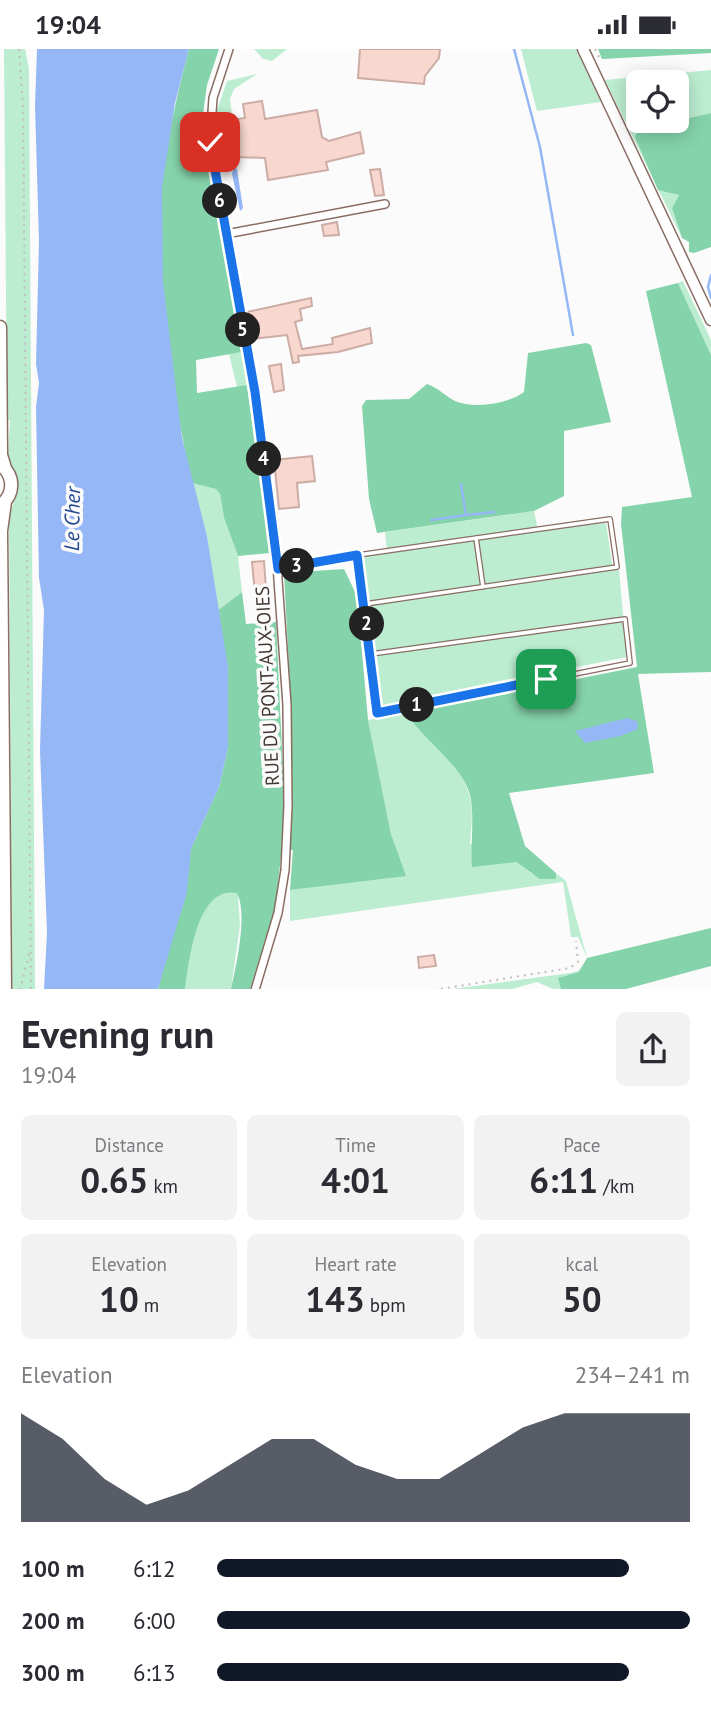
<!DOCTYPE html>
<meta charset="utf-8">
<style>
body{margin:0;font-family:"PT Sans",sans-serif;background:#f2f2f3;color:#2b2b33;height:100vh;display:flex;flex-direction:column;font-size:26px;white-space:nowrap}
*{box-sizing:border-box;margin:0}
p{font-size:23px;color:#7c7c81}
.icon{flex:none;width:38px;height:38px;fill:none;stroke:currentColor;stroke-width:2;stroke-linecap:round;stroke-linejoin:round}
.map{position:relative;height:940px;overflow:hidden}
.panel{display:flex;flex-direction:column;background:#fff;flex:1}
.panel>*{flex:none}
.fabs{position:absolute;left:626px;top:21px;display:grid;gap:14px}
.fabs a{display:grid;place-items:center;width:63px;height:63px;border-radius:10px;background:#fff;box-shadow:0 4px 18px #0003;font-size:35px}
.pin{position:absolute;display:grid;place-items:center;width:60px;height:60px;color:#fff;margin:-30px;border-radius:14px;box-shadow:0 4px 10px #0006}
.km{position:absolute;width:35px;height:35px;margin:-18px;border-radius:50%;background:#222;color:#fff;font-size:19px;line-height:35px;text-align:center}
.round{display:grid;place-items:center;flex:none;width:74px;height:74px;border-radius:10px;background:#f2f2f3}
.summary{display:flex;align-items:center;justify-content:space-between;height:119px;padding:0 21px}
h1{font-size:38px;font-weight:700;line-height:52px}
.stats{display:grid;grid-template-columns:repeat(3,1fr);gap:10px;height:119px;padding:7px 21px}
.stats div{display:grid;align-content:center;border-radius:10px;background:#f2f2f3;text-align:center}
.stats b{font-size:35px;font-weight:700}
.stats small{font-size:19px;font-weight:400}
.stats p{font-size:19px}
.chart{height:196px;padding:14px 21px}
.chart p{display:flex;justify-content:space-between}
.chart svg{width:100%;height:126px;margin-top:7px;fill:#111827;opacity:.7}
ul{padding:0 21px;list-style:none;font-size:23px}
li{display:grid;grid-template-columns:112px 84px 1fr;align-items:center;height:52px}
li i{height:18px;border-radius:9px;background:#111827}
.status{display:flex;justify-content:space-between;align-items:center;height:49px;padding:0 35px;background:#fff;direction:ltr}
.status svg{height:19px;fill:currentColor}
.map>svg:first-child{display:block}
.green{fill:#bcedd1}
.forest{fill:#85d3aa}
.water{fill:#96b7f6}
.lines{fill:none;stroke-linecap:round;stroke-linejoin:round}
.stream{stroke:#96b7f6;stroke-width:2.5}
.building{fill:#f8d7cf;stroke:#ccaca5;stroke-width:2}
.lane-casing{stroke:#896d62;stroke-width:6}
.street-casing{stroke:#896d62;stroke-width:10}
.secondary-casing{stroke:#896d62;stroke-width:13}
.primary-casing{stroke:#896d62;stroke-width:15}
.path{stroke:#c1bdbc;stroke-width:2;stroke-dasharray:2 5;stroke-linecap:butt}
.lane{stroke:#fff;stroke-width:3.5}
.street{stroke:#fff;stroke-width:7}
.secondary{stroke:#fff;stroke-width:10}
.primary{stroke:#fff;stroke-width:12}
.route-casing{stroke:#fff;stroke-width:14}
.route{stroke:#1a73e8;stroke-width:9}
.labels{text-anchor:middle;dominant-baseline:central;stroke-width:7;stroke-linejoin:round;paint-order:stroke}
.street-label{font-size:19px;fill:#453834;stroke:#fbfbfb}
.water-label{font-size:21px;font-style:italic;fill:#254a92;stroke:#fbfbfb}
</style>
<div class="status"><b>19:04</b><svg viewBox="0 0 49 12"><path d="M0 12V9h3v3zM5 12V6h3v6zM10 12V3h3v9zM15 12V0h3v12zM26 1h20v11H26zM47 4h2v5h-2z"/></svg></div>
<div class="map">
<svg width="711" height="941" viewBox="0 0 711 941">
<rect width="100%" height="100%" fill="#fbfbfb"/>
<path class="green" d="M 4,0 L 25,0 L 29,20 L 35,941 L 12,940 L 9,469 L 18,439 L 8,406 L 10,371 L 7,371 Z
M 254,0 L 287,0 L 272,12 L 263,10 Z
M 521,0 L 576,0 L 601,53 L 537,62 Z
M 711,21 L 711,64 L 677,71 L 677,33 L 639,33 L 639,72 L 675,72 L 638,80 L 671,144 L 679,146 L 672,159 L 682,189 L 605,31 Z
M 257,25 L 234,40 L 230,50 L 238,112 L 220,113 L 218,96 L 224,95 L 223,89 L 217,90 L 217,61 L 227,32 Z
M 683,232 L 711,291 L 711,306 L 678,234 Z
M 242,303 L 247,336 L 237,338 L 229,305 Z
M 192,434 L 216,440 L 220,445 L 224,469 L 238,507 L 242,543 L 217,562 L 207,487 Z
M 534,462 L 538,481 L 606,474 L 613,521 L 619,521 L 627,608 L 382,657 L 362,507 L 387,503 L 385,483 Z
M 406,664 C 424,692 461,715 469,745 C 474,761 471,779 470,795 L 516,813 L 532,825 L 557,826 L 556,824 L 566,832 L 587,909 L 578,888 L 571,888 L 563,833 L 290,872 L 290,841 L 405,826 L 391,785 L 368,671 Z
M 228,699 L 240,876 L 231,940 L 158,941 L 187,843 L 191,800 L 219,738 Z
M 586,912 L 579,923 L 559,929 L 561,940 L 553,940 L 537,933 L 512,940 L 445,941 L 570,924 L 578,922 Z"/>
<path class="forest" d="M 189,0 L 219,0 L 207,36 L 201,79 L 242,303 L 196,311 L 197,344 L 247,336 L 270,504 L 238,507 L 224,469 L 220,445 L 216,440 L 192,434 C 172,345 154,228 162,137 C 167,90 177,45 189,0 Z
M 598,0 L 711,0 L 711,4 L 602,10 Z
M 711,64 L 711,198 L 694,204 L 689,203 L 689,193 L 682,189 L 672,159 L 679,146 L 658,141 L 635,88 L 638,80 Z
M 678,234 L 711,306 L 711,623 L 638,625 L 654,724 L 509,744 L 525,797 L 556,824 L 556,830 L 540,830 L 516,813 L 472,818 C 470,795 475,768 470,746 C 462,716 424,692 406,664 L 637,618 L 621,475 L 622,458 L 692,448 L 646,242 Z
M 586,294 L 591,296 L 611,373 L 564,382 L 564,447 L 534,462 L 377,484 L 369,450 L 362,357 L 366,351 L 409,350 L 427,335 C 439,339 445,347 455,352 C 474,360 508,355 524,343 L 528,304 Z
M 344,520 L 357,547 L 368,671 L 391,785 L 406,827 L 290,841 L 293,801 L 290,801 L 291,659 L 284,524 Z
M 242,543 L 246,575 L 276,573 L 284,744 L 283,789 L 275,861 L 250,940 L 231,940 C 236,918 248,865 237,844 C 196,836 189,914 185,940 L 158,941 L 191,800 L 219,738 L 228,699 L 228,618 L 217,562 Z
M 711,879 L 711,917 L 626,940 L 561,940 L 558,929 L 579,923 L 587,909 Z"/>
<path class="water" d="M 37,0 L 189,0 L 175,54 L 162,139 L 163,233 L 182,389 L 207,487 L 228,618 L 228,699 L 219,738 L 191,800 L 187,843 L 158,940 L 44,940 L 47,884 L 40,701 L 44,561 L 39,529 L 36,358 L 39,334 L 36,315 L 39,192 L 35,57 Z
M 234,118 L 237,120 L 243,159 L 240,162 L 232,125 Z
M 627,669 L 637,672 L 638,680 L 620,687 L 585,694 L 575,682 Z"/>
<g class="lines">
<path class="stream" d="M 514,0 L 540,98 L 573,286
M 711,226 L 708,238 L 711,249
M 461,435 L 466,466 L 494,463
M 431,471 L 466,466"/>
</g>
<path class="building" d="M 360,0 L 440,0 L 439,9 L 425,27 L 424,35 L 358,29 Z
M 262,52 L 265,70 L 317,61 L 322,88 L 329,92 L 360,83 L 364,104 L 326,113 L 328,121 L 268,131 L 265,109 L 237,108 L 231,71 L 245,69 L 243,55 Z
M 380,120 L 384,146 L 375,147 L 370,121 Z
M 337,173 L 339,186 L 324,187 L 322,176 Z
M 311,249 L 312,257 L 300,260 L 302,271 L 295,273 L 302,300 L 333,295 L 332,289 L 370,279 L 372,294 L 338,303 L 298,307 L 299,313 L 293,314 L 287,286 L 252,290 L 247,263 Z
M 281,315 L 284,341 L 274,343 L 269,317 Z
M 312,407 L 315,432 L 297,434 L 299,458 L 279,460 L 274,411 Z
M 264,512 L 267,554 L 256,555 L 252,513 Z
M 434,906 L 436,917 L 419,919 L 418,908 Z"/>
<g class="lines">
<g class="lane-casing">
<path id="lane" d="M 476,489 L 483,538
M 358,506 L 610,470 L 617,518 L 365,555
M 278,520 L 357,506 L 377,664 L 630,614 L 625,570 L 371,605"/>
</g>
<g class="street-casing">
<path id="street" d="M 229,0 L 213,49 L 210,93 L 255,343 L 274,475 L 287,656 L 288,757 L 285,821 L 278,864 L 255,941
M 226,185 L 385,155"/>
</g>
<g class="secondary-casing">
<path id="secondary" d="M 583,0 L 711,271"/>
</g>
<g class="primary-casing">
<path id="primary" d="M 0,278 L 1,406 L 5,419
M 0,457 C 15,445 15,427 0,415
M 5,941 L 1,482 L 5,453"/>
</g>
<path class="path" d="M 19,0 L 23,59 L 31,941
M 595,0 L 599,8
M 20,941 L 30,901
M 434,941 L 570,919 L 578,913 L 576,892"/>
<use href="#lane" class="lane"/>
<use href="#street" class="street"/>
<use href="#secondary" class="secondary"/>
<use href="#primary" class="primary"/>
</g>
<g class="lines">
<g class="route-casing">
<path id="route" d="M 210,93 L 255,343 L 278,520 L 357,506 L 377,664 L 546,630"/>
</g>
<use href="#route" class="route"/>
</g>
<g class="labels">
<g class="street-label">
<text transform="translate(267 637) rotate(-93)">RUE DU PONT-AUX-OIES</text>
</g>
<g class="water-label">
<text transform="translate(72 470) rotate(-89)">Le Cher</text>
</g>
</g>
</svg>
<div class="fabs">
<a><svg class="icon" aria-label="locate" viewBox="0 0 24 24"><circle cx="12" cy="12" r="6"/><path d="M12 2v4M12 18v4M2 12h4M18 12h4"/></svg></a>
</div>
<div class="pin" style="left:546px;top:630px;background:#1e9e55"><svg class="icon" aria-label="arrive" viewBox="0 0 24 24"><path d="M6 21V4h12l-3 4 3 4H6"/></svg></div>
<div class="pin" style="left:210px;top:93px;background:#d93025"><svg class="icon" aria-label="check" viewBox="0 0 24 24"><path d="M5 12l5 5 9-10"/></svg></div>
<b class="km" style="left:417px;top:656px">1</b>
<b class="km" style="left:367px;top:575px">2</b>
<b class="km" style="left:297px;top:517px">3</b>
<b class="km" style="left:264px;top:410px">4</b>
<b class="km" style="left:243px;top:281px">5</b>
<b class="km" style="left:220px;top:152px">6</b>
</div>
<section class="panel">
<div class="summary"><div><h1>Evening run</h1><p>19:04</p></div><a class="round"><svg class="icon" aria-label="share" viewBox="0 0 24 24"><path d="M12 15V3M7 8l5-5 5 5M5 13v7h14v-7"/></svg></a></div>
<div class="stats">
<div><p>Distance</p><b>0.65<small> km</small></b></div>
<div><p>Time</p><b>4:01</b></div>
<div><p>Pace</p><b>6:11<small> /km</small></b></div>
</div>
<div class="stats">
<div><p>Elevation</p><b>10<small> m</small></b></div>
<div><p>Heart rate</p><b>143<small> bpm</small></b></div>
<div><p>kcal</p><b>50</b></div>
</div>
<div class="chart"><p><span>Elevation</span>234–241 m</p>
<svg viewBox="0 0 160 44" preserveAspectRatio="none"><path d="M0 44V6L10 15L20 29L30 38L40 33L50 24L60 15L70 15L80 24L90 29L100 29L110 20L120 11L130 6L140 6L150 6L160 6V44z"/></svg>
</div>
<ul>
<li><b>100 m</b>6:12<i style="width:87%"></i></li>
<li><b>200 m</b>6:00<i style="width:100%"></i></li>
<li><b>300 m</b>6:13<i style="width:87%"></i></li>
</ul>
</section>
